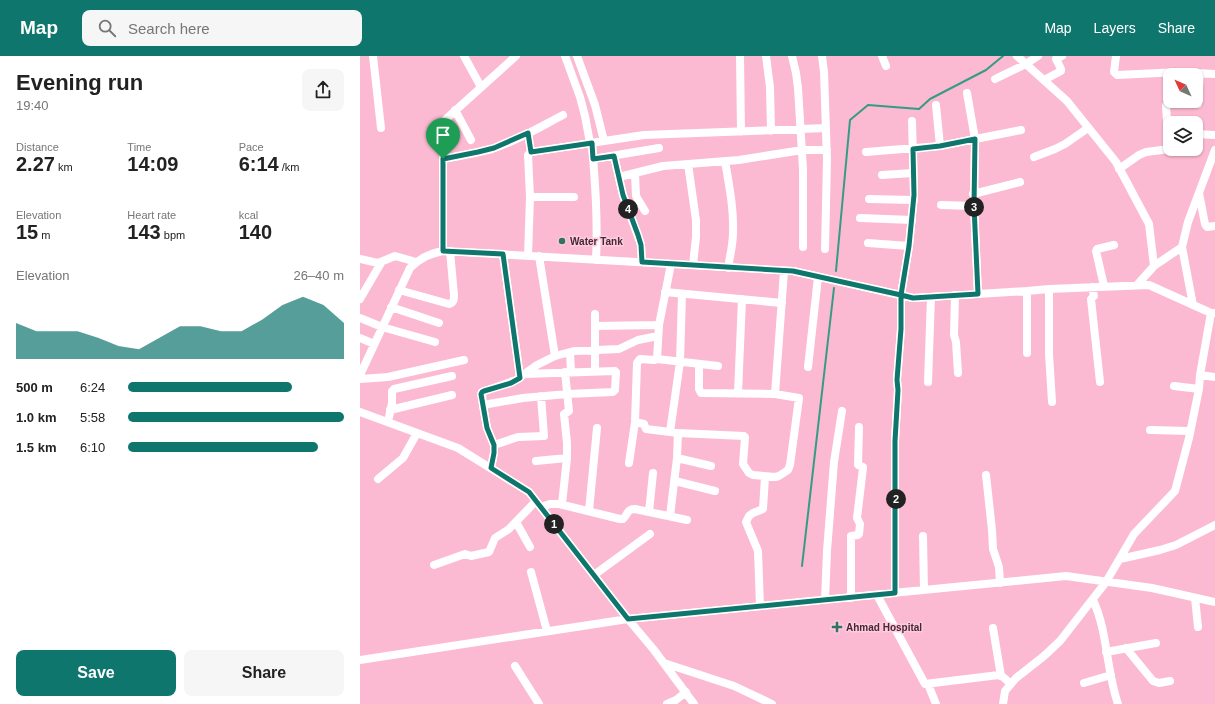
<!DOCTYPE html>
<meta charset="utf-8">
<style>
body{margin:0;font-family:Arial,sans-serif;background:#f6f6f6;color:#222;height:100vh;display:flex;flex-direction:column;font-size:15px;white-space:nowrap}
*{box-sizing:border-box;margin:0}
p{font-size:13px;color:#767676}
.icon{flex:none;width:22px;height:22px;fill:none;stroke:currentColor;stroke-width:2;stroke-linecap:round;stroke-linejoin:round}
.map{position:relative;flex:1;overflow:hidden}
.drawer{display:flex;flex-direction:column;background:#fff;width:360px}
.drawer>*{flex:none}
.needle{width:26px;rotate:314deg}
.buttons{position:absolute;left:803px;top:12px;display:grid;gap:8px}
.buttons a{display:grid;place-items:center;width:40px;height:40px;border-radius:8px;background:#fff;box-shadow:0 1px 3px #0004;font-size:20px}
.pin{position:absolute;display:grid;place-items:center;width:34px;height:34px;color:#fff;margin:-41px -17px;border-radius:50% 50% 50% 0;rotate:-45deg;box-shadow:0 0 4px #0007}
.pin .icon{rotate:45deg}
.km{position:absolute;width:20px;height:20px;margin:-10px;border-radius:50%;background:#222;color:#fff;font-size:11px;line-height:20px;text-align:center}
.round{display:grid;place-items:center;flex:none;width:42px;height:42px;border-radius:8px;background:#f6f6f6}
.head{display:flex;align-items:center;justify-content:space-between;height:68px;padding:0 16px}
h1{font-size:22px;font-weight:600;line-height:30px}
.figures{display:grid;grid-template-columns:repeat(3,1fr);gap:6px;height:68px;padding:4px 16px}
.figures div{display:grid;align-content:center}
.figures b{font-size:20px;font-weight:600}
.figures small{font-size:11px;font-weight:400}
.figures p{font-size:11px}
.chart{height:112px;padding:8px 16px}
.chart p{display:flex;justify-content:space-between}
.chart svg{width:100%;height:72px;margin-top:4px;fill:#0f766e;opacity:.7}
.primary-button{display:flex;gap:8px;margin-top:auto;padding:8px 16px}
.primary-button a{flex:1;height:46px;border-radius:8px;background:#0f766e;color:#fff;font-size:16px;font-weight:600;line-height:46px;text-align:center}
.primary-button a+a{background:#f6f6f6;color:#222}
ul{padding:0 16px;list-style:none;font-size:13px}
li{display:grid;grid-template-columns:64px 48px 1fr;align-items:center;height:30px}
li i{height:10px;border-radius:5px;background:#0f766e}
header{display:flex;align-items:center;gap:24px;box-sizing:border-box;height:56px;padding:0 20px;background:#0f766e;color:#fff}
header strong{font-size:19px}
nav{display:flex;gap:22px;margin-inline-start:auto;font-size:14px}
.search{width:280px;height:36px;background:#f6f6f6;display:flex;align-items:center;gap:10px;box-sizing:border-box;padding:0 14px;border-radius:8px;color:#767676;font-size:15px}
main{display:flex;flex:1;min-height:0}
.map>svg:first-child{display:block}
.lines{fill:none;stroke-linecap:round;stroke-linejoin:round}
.stream{stroke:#349c84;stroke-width:2}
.minor{stroke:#fff;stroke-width:8}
.route-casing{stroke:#fff;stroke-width:8}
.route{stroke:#0f766e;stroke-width:5}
.poi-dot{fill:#317262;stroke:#feccde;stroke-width:1.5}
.labels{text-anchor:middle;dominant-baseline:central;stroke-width:3;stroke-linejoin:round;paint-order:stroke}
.poi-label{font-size:10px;font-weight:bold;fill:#462734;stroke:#feccde;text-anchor:start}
</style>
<header>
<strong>Map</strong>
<div class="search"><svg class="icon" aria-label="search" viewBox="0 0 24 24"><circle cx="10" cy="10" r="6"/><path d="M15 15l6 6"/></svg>Search here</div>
<nav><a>Map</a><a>Layers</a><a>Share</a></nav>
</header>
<main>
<section class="drawer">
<div class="head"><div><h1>Evening run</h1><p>19:40</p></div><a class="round"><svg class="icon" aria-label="share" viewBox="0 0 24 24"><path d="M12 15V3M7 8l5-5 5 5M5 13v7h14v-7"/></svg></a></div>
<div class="figures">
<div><p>Distance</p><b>2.27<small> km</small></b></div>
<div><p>Time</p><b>14:09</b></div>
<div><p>Pace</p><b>6:14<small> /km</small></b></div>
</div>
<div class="figures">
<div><p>Elevation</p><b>15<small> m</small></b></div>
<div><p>Heart rate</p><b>143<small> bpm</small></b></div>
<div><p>kcal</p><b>140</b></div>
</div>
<div class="chart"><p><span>Elevation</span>26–40 m</p>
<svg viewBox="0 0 160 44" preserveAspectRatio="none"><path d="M0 44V22L10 27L20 27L30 27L40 31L50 36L60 38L70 31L80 24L90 24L100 27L110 27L120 20L130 11L140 6L150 11L160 22V44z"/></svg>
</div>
<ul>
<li><b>500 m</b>6:24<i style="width:76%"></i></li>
<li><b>1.0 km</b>5:58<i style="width:100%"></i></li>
<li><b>1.5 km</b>6:10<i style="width:88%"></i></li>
</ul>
<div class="primary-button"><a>Save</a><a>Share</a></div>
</section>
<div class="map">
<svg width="855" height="648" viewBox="0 0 855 648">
<rect width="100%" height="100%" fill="#fbb9d2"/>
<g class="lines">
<path class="stream" d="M 476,215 L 490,64 L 508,49 L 559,53 L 570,43 L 626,14 L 643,0
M 442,510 L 474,232"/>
<path class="minor" d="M 13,0 L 21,72
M 104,0 L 121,31
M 205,0 L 220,41 L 225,60 L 230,87
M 217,0 L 235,49 L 244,85
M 380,0 L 381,76
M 406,0 L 410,31 L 411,75
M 432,0 L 436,17 L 438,32 L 443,113 L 443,191
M 462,0 L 464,16 L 467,104 L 465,193
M 522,0 L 526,10
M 657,0 L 707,45 L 756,106 L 789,168 L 794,210
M 756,0 L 754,16 L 757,19 L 819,16 L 855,18
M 635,23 L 666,8 L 678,0
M 684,24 L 701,15 L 701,13 L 696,3 L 702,0
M 607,37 L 615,83 L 614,150 L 618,238
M 823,45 L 838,48 L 840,18
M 576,49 L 580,90
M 806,50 L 808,78 L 810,90
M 95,54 L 111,84
M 168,77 L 171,96
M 836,78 L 855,79
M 232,87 C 235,126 238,164 236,204
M 506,96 L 580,90 L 661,74
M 254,100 L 263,139 L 281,189 L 282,206
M 674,101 L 695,93 L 705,88 L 728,72
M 83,103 C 100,100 116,97 132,93 C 157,85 180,71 203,59
M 233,103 L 299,92
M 365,105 C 369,129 374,153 373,177 C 373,188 370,200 368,212
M 328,108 L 336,164 L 336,181 L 333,209
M 759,113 L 779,99 L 786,96 L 810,93
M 275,117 L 276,140 L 285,155
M 522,119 L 553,117
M 259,121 L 303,110 L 379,104 L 442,94 L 467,94
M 839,137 L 845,168 L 847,171 L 855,170
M 613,138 L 660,126
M 170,141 L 214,141
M 509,143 L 554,144
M 581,149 L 614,150
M 500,162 L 552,164
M 508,187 L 549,190
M 822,191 L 833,249
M 83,195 L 83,70 L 86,63 L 156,0
M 143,198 L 160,321
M 168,200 L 170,141 L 168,99 L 171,96 L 284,79 L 466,72
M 179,200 L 195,300
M 0,203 L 18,207 L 35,200 L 56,206
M 777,229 L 794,210 L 822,191 L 828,166 L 855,94
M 744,230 L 736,195 L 737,193 L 754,189
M 732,231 L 734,240 L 731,243 L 740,326
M 689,233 L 689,298 L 692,346
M 39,234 L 89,248 C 94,247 94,243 94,239 L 90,195
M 305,236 L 422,247
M 595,239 L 594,279 L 596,286 L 598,317
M 0,243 L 21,207
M 31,251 L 79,267
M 0,262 L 22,271 L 75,286
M 235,270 L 299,269
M 0,282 L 14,288
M 210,297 L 211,316
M 667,297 L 667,235
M 297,303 L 358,310
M 448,311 L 458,221
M 235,315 L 235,258
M 0,319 L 50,212 C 60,202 69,198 83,195 L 433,215 L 553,242 L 667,235 L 689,233 L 789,229 L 851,257 L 855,257
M 840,319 L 855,321
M 0,323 L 28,321 L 104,304
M 568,326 L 571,241
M 814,330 L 839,333
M 378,337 L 382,243
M 415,338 L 424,215
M 123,349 L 163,342 L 207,338 L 253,336 L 255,334 L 256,316 L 255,315 L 165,318
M 30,354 L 92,339
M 0,356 L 98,392 L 169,436 L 268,563 L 294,594 L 334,648
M 28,366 L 32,347 L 32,335 L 34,333 L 92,320
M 275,366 L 284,368 L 286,373 L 318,377 L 384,380 L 385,381 L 383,408 L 389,417 L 393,419 L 415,421 L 419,420 L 428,414 L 430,409 L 439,342 L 415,338 L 341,337 L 339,333 L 339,308
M 790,374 L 830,375
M 310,376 L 320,306 L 322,238
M 134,389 L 158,381 L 184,380 L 181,340
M 317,402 L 351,410
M 176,405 L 207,402
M 269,407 L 275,366 L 277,307 L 280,303 L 295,304 L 297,303 L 299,269 L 311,208
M 131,412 L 134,397 L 134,389 L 127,372 L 123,349 L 122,336 L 156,324 L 177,309 L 195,300 L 214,295 L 259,293 L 278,284 L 298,280
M 626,419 L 632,474 L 633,493 L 639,511 L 640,527
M 18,423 L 43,402 L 57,377
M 315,425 L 355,435
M 202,448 L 207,402 L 207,387 L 204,358 L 209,355 L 205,316
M 181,451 L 190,448 L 199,448 L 260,463 L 263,463 C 268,458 267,453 275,453 L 327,464
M 229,455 L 237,372
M 289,456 L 293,417
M 310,460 L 317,402 L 318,377
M 156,466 L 170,491
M 563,480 L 564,534
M 760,503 L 800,494 L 816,489 L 855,469
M 74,509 L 105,498 L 111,500 L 129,496 L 135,482 L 149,473 L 176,445
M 171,516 L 187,575
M 234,519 L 290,478
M 535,537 L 535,385 L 538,334 L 537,324 L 541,273 L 541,239 L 549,190 L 554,139 L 552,65
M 517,539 L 565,628 L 639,619 L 643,621 L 651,628
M 491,542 L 491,480 L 498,479 L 499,478 L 500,468 L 497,462 L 503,412 L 503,411 L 498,409 L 499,371
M 835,542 L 838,571
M 465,544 L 467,495 L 474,406 L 482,355
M 733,544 C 748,576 746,614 758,648
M 400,550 L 398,495 L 388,471 L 386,466 L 389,460 L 393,457 L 403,453 L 405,421
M 633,572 L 641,620
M 766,592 L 793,625 L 799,627 L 810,625
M 746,596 L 796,587
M 0,604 L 268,563 L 706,520 L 792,532 L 855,546
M 304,607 L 374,630 L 412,648
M 155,610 L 179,648
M 724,627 L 751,619
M 568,628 L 576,648
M 307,648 L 316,644 L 326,636
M 643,648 L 645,635 L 656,622 L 684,600 L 700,585 L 746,526 L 774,478 L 815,435 L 829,382 L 839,333 L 840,319 L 851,257"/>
</g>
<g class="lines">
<g class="route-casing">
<path id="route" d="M 83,103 L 83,195 L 143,198 L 160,322 L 151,327 L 124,335 L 122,336 L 121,338 L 127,372 L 134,389 L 134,397 L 131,412 L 169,436 L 268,563 L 535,537 L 535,385 L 538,334 L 537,324 L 541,273 L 541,239 L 549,190 L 554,139 L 553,93 L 580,90 L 615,83 L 614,150 L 618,238 L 553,242 L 541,239 L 433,215 L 282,206 L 281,189 L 278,179 L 263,139 L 254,100 L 233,103 L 232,87 L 171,96 L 168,77 L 134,92 L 118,96 L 83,103"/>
</g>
<use href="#route" class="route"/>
</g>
<g class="poi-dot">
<circle cx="202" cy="185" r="4"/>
<path d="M475 565h4v4h4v4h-4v4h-4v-4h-4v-4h4z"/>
</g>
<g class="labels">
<g class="poi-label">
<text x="210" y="185">Water Tank</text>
<text x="486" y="571">Ahmad Hospital</text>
</g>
</g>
</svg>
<div class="buttons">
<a><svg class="needle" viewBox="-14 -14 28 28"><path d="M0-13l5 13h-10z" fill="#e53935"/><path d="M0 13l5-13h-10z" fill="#767676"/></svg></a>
<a><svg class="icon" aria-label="layers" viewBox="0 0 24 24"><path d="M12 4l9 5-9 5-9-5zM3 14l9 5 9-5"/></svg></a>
</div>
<div class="pin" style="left:83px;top:103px;background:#1e9e55"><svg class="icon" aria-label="arrive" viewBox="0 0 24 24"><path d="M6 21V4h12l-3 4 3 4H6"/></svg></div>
<b class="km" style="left:194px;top:468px">1</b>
<b class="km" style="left:536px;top:443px">2</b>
<b class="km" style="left:614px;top:151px">3</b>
<b class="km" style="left:268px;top:153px">4</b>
</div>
</main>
